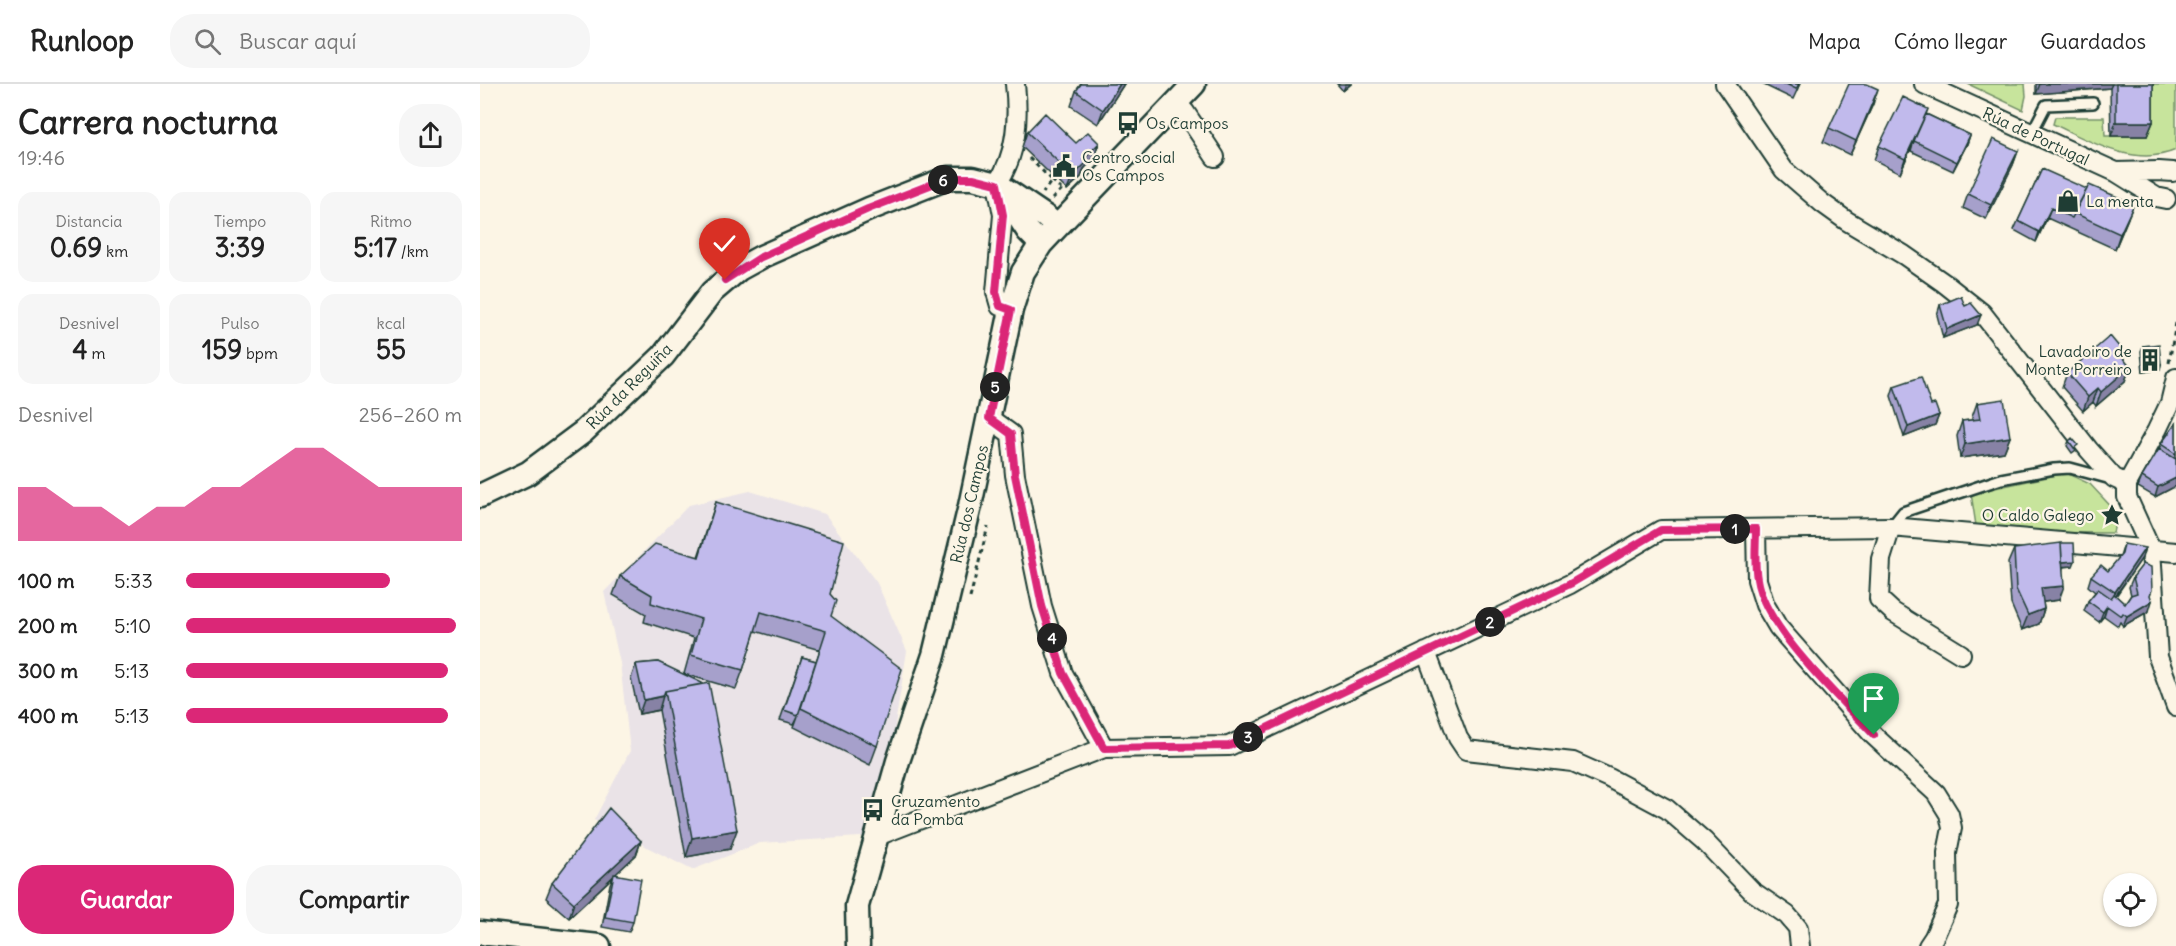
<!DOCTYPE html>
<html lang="es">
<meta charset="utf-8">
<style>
body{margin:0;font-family:Delius,sans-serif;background:#f6f6f6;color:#222;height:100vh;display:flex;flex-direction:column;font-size:22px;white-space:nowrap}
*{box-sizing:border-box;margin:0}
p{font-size:20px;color:#767676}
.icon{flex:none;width:33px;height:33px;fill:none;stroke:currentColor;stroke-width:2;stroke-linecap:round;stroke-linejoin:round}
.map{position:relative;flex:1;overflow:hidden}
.side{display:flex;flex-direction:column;background:#fff;width:480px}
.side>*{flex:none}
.tools{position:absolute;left:1623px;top:789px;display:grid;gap:12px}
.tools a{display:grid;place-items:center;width:54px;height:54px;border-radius:50%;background:#fff;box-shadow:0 2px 4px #0004;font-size:30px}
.pin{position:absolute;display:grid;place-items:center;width:51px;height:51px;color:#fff;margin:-62px -26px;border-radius:50% 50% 50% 0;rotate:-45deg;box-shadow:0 0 6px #0007}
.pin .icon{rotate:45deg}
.km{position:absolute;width:30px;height:30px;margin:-15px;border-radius:50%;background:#222;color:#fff;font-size:16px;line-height:30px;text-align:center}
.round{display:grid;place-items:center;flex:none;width:63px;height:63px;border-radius:24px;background:#f6f6f6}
.headline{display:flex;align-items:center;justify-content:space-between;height:102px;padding:0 18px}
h1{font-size:33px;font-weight:700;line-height:45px}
.figures{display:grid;grid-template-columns:repeat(3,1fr);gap:9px;height:102px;padding:6px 18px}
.figures div{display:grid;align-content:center;border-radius:15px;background:#f6f6f6;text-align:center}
.figures b{font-size:26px;font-weight:700}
.figures small{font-size:16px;font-weight:400}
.figures p{font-size:16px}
.chart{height:168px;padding:12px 18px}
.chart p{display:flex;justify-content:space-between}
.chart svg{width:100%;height:108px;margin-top:6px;fill:#db2777;opacity:.7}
.action{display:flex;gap:12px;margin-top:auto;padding:12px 18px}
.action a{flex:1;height:69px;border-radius:24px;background:#db2777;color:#fff;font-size:24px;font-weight:700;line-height:69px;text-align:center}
.action a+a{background:#f6f6f6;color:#222}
ul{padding:0 18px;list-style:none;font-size:20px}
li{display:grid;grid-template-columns:96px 72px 1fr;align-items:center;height:45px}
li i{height:15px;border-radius:8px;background:#db2777}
header{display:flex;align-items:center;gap:36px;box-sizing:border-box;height:84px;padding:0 30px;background:#fff;border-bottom:2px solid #e0e0e0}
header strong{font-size:28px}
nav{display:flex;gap:33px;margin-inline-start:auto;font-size:21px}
.search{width:420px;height:54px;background:#f6f6f6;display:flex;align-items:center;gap:15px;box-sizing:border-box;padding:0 21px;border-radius:24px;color:#767676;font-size:22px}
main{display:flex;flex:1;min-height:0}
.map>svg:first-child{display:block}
.built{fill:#eae3e7}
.green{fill:#c7e49c;stroke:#739068;stroke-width:1.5}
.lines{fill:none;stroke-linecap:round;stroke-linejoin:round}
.service-casing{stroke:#1f3d34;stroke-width:14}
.minor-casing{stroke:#1f3d34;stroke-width:22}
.tertiary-casing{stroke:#1f3d34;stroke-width:27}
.path{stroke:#1f3d34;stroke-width:3;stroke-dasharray:4.5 4.5;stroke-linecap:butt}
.service{stroke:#fcf5e5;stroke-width:9}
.minor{stroke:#fcf5e5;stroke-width:18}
.tertiary{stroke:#fcf5e5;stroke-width:22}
.wall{fill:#a6a0cb;stroke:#1f3d34;stroke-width:1.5}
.shaded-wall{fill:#8782a5;stroke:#1f3d34;stroke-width:1.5}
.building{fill:#c1baec;stroke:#1f3d34;stroke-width:1.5}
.route-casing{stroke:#fff;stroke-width:12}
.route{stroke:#db2777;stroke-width:8}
.labels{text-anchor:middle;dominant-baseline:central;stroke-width:4.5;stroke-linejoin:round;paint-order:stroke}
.poi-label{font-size:16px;fill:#1f3d34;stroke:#fcf5e5;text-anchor:start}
.street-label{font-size:16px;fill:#1f3d34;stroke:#fcf5e5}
</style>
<header>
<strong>Runloop</strong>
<div class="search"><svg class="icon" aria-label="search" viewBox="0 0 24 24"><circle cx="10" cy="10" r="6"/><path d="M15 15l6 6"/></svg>Buscar aquí</div>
<nav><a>Mapa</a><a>Cómo llegar</a><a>Guardados</a></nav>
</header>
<main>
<section class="side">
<div class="headline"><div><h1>Carrera nocturna</h1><p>19:46</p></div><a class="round"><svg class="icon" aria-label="share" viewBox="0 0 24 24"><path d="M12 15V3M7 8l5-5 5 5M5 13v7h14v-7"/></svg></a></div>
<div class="figures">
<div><p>Distancia</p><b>0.69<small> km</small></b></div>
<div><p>Tiempo</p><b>3:39</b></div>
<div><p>Ritmo</p><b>5:17<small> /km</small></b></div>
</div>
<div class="figures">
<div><p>Desnivel</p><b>4<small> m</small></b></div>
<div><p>Pulso</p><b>159<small> bpm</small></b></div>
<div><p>kcal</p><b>55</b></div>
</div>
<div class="chart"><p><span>Desnivel</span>256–260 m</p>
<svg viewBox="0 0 160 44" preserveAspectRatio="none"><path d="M0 44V22L10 22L20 30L30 30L40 38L50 30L60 30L70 22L80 22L90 14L100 6L110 6L120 14L130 22L140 22L150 22L160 22V44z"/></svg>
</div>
<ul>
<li><b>100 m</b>5:33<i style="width:74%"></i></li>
<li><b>200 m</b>5:10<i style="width:98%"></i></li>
<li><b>300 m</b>5:13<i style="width:95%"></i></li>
<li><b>400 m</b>5:13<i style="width:95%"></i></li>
</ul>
<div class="action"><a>Guardar</a><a>Compartir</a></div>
</section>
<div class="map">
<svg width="1696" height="862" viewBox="0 0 1696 862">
<rect width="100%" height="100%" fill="#fcf5e5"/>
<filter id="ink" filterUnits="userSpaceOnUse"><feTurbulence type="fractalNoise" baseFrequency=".0167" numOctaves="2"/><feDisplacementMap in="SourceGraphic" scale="12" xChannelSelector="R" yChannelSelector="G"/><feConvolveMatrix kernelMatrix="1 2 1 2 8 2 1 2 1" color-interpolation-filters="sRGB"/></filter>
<g filter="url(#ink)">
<path class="built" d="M 270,407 L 345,430 L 397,499 L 427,567 L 397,752 L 280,759 L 212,786 L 114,736 L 150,667 L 140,579 L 124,508 L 209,421 Z"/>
<path class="green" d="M 1488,0 L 1545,0 L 1546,12 L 1543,26 Z
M 1667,0 L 1696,0 L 1696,66 C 1654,84 1610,57 1573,40 L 1575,33 L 1624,33 L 1625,52 L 1667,52 Z
M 1586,389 L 1610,400 L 1637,429 L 1633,449 L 1497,448 L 1491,409 Z"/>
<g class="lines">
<g class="service-casing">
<path id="service" d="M 1551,50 L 1566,21 L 1613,19
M 1411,443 L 1423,428 L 1521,395 L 1574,385 L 1590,384 L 1631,395"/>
</g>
<g class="minor-casing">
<path id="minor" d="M 1245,0 L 1304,86 L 1342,119 L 1367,137 L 1424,171 L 1464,199 L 1502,229 L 1609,366 L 1634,394 L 1647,400
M 1444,0 L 1636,88 L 1676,113 L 1686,115
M 696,18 L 705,28 L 735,73
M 1636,88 L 1679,87 L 1693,88
M 531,226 L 520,222 L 516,208 L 523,131 L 517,100 C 537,70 539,35 535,0
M 1696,294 L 1690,319 L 1677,346 L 1647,400 L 1647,413 L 1671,466 L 1678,573 L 1696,623
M 509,334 L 531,350 L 535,391 L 562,522 L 583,589 L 624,664
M 1411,443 L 1401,475 L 1399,515 L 1413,528 L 1481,570
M 1276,445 L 1277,496 L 1285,521 L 1298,543 L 1393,651 L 1456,709 L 1469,730 L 1472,744 L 1467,769 L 1468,821 L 1454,853 L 1448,862
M 946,568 L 978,654 L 986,666 L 1093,678 L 1129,694 L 1187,725 L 1224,757 L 1272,807 L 1307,831 L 1318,844 L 1320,862
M 397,752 L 624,664 L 749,662 L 1090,500 L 1181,446 L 1411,443 L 1696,468"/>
</g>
<g class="tertiary-casing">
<path id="tertiary" d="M 523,109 L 548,147 L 561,160
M 0,412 L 48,389 L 103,348 L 183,272 L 232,208 L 259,185 L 281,173 L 389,125 L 468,94 L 493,94 L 517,100 L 566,133 L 577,143
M 0,849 L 119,862
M 378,862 L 377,822 L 418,677 L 454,571 L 490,422 L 531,226 L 543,188 L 561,160 L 577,143 L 714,0"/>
</g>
<path class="path" d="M 549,74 L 572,96 L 563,109
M 572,96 L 581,105
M 572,115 L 582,105 L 584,108
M 1689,279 L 1696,239
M 490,514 L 508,442"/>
<use href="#service" class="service"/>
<use href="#minor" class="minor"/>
<use href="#tertiary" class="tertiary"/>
</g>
<path class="wall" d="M 601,0 L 644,0 L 618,40 L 591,22 L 596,7 Z
M 857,0 L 871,0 L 863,7 Z
M 1282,0 L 1320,0 L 1313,15 Z
M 1556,0 L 1673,0 L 1673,38 L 1667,52 L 1631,52 L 1630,4 L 1556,10 Z
M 1393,20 L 1370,71 L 1343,58 L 1349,44 Z
M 1446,30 L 1490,51 L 1487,60 L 1473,87 L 1431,67 L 1433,59 L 1420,89 L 1394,76 L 1399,62 Z
M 547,48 L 596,59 L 619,59 L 614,74 L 604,85 L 601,93 L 587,106 L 542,63 Z
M 1538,67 L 1533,81 L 1506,135 L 1483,124 L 1488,110 Z
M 1562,85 L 1648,134 L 1635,165 L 1567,134 L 1556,158 L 1534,146 L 1538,137 Z
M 1460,221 L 1485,222 L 1497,241 L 1463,254 L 1457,231 Z
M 1663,262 L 1681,280 L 1680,285 L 1663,288 L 1661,267 Z
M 1643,275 L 1650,283 L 1645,297 L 1616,322 L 1613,318 L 1603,327 L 1582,303 L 1587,289 Z
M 1414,302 L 1451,321 L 1459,331 L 1455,341 L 1424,353 L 1411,312 Z
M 1497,319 L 1530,353 L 1524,368 L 1480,374 L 1477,352 L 1482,337 L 1492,336 L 1492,333 Z
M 1696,338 L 1696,402 L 1675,413 L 1658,403 L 1662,393 L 1679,365 L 1681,360 L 1694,342 Z
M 1589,357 L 1596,366 L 1592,369 L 1587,362 Z
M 236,418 L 350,510 L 351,532 L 397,662 L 390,681 L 314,643 L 318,632 L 314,640 L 300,636 L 322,573 L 336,577 L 340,566 L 275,547 L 263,586 L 256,605 L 204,590 L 214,554 L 164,538 L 166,530 L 133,511 L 140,492 L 218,473 Z
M 1644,460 L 1662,474 L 1636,512 L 1645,520 L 1651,511 L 1649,503 L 1653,493 L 1670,511 L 1669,527 L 1643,542 L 1640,538 L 1638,542 L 1624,532 L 1619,538 L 1604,527 L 1608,517 L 1615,508 L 1608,502 L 1611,492 L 1628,487 L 1640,473 Z
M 1534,465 L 1593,482 L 1583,483 L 1579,516 L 1563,518 L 1564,525 L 1559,540 L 1542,546 L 1531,520 L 1528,479 Z
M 178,578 L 250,765 L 206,773 L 179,626 L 159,630 L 151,594 L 156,580 Z
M 161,757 L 156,771 L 135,790 L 153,838 L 149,848 L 122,843 L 130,800 L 133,793 L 89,834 L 66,814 L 72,799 Z"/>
<path class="shaded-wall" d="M 640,0 L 644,0 L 618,40 L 623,26 Z
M 866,0 L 871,0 L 863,7 Z
M 1560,0 L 1632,0 L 1630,4 L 1556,10 Z
M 1398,5 L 1393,20 L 1370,71 L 1376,57 Z
M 1448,25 L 1442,40 L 1420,89 L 1425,75 Z
M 1636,38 L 1673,38 L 1667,52 L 1631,52 Z
M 1490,51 L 1487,60 L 1473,87 L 1477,78 Z
M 619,59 L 614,74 L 604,85 L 601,93 L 587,106 L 593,92 L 603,76 Z
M 1538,67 L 1533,81 L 1506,135 L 1511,121 Z
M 1654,120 L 1648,134 L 1635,165 L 1640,150 Z
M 1571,124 L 1567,134 L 1556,158 L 1559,148 Z
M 1501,231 L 1497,241 L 1463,254 L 1467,245 Z
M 1681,280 L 1680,285 L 1663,288 L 1665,283 Z
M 1650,283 L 1645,297 L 1616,322 L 1621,308 Z
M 1618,304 L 1613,318 L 1603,327 L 1608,313 Z
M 1459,331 L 1455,341 L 1424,353 L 1428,343 Z
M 1530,353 L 1524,368 L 1480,374 L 1485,360 Z
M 1696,394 L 1696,402 L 1675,413 L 1678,403 Z
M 1665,464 L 1662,474 L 1631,518 L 1635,508 Z
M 1595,477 L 1593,482 L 1578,483 L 1580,478 Z
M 1584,502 L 1579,516 L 1556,519 L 1561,504 Z
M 1672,517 L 1669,527 L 1643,542 L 1647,532 Z
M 1627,522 L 1624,532 L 1619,538 L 1623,528 Z
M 1564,525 L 1559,540 L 1542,546 L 1548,531 Z
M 183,612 L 179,626 L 159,630 L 164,616 Z
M 257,746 L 250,765 L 206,773 L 212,754 Z
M 161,757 L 156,771 L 89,834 L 94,819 Z"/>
<path class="building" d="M 601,0 L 640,0 L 623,26 L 596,7 Z
M 1306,0 L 1319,0 L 1316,5 Z
M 1369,0 L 1387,0 L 1398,5 L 1376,57 L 1349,44 Z
M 1636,0 L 1673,0 L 1673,38 L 1636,38 Z
M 1423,13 L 1448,25 L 1425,75 L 1399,62 Z
M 565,29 L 596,59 L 608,48 L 619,59 L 603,76 L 606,79 L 593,92 L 547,48 Z
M 1446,30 L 1490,51 L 1477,78 L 1434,57 Z
M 1513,55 L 1538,67 L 1511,121 L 1488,110 Z
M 1562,85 L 1607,105 L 1592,134 L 1571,124 L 1559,148 L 1538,137 Z
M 1609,101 L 1654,120 L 1640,150 L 1594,129 Z
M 1481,212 L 1485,222 L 1491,219 L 1501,231 L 1467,245 L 1460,221 Z
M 1630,252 L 1645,270 L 1642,273 L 1650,283 L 1621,308 L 1618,304 L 1608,313 L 1587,289 Z
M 1679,260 L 1681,280 L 1665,283 L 1663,262 Z
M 1441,293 L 1451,321 L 1455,320 L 1459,331 L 1428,343 L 1414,302 Z
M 1524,315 L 1530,353 L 1485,360 L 1482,337 L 1500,335 L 1497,319 Z
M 1696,338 L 1696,370 L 1681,360 L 1694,342 Z
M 1592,354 L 1598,361 L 1594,364 L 1589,357 Z
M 1679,365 L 1696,375 L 1696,394 L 1678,403 L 1662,393 Z
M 236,418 L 364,457 L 350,510 L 356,517 L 351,532 L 422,585 L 397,662 L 321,624 L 346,547 L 281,528 L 263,586 L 211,571 L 221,535 L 171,519 L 172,511 L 140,492 L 175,460 L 219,473 Z
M 1581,459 L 1584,502 L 1561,504 L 1564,525 L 1548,531 L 1536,505 L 1534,465 Z
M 1581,459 L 1594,459 L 1595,477 L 1582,478 Z
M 1644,460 L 1665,464 L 1635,508 L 1611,492 L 1621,481 L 1628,487 L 1642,470 Z
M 1663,480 L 1671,483 L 1672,506 L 1670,511 L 1672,517 L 1647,532 L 1643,529 L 1641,532 L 1627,522 L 1623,528 L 1608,517 L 1618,505 L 1631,514 L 1634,510 L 1645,520 L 1651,511 L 1657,509 L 1653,493 Z
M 322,573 L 336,577 L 318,631 L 304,626 Z
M 178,578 L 222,599 L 222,600 L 185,607 L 183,612 L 164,616 L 156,580 Z
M 229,599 L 257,746 L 212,754 L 185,607 Z
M 129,724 L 161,757 L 94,819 L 72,799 Z
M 134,790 L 161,795 L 153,838 L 125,833 Z"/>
</g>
<g class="lines" filter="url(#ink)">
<g class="route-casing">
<path id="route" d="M 245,196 L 281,173 L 388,125 L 468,94 L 493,94 L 517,100 L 523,131 L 516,208 L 520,222 L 531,226 L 509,334 L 531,350 L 535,391 L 562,522 L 583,589 L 624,664 L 749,662 L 1090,500 L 1181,446 L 1276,445 C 1276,461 1274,479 1277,495 C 1284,544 1360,614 1394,651"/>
</g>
<use href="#route" class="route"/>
</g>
<defs>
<g id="bus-bare" transform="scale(1.8)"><path d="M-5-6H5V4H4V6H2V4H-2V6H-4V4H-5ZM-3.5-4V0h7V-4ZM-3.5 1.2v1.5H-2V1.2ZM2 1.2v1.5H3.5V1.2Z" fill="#1f3d34" stroke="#fcf5e5" stroke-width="2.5" paint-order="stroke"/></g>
<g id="civic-bare" transform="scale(1.8)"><path d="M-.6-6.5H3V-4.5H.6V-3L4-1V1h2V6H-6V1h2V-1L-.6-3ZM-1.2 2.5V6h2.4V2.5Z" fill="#1f3d34" stroke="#fcf5e5" stroke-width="2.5" paint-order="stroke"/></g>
<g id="shop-bare" transform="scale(1.8)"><path d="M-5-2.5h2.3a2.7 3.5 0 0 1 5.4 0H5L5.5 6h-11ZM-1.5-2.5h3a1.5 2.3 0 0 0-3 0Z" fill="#1f3d34" stroke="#fcf5e5" stroke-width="2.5" paint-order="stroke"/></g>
<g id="building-bare" transform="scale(1.8)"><path d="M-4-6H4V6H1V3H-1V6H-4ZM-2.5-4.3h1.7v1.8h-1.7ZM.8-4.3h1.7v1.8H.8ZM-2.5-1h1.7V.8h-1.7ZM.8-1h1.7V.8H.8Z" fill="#1f3d34" stroke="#fcf5e5" stroke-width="2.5" paint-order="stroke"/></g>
<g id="sight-bare" transform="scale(1.8)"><path d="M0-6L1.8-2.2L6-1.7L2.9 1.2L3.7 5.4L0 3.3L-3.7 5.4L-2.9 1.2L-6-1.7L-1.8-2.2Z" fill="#1f3d34" stroke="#fcf5e5" stroke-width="2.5" paint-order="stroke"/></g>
</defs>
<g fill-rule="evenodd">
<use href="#bus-bare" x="648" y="39"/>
<use href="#civic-bare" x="584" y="82"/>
<use href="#shop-bare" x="1588" y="117"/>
<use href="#building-bare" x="1670" y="276"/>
<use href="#sight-bare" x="1632" y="431"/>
<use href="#bus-bare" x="393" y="726"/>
</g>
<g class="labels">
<g class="poi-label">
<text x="666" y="39">Os Campos</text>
<text x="602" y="73">Centro social<tspan x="602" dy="18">Os Campos</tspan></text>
<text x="1606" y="117">La menta</text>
<text x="1652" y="267" text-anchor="end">Lavadoiro de<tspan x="1652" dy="18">Monte Porreiro</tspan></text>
<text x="1614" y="431" text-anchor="end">O Caldo Galego</text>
<text x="411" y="717">Cruzamento<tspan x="411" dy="18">da Pomba</tspan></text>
</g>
<g class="street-label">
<text transform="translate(1556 52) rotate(25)">Rúa de Portugal</text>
<text transform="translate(149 302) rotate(-45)">Rúa da Reguiña</text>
<text transform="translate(489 420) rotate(-77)">Rúa dos Campos</text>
</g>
</g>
</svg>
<div class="tools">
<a><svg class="icon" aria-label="locate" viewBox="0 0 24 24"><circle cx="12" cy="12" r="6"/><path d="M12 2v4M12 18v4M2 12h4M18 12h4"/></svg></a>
</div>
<div class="pin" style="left:1394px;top:651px;background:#1e9e55"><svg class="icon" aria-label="arrive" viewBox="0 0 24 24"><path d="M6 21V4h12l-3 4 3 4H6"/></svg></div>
<div class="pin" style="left:245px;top:196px;background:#d93025"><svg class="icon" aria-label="check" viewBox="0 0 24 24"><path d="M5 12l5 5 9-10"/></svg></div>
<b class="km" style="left:1255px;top:445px">1</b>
<b class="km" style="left:1010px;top:538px">2</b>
<b class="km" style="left:768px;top:653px">3</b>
<b class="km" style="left:572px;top:554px">4</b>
<b class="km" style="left:515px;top:303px">5</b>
<b class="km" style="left:463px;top:96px">6</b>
</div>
</main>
